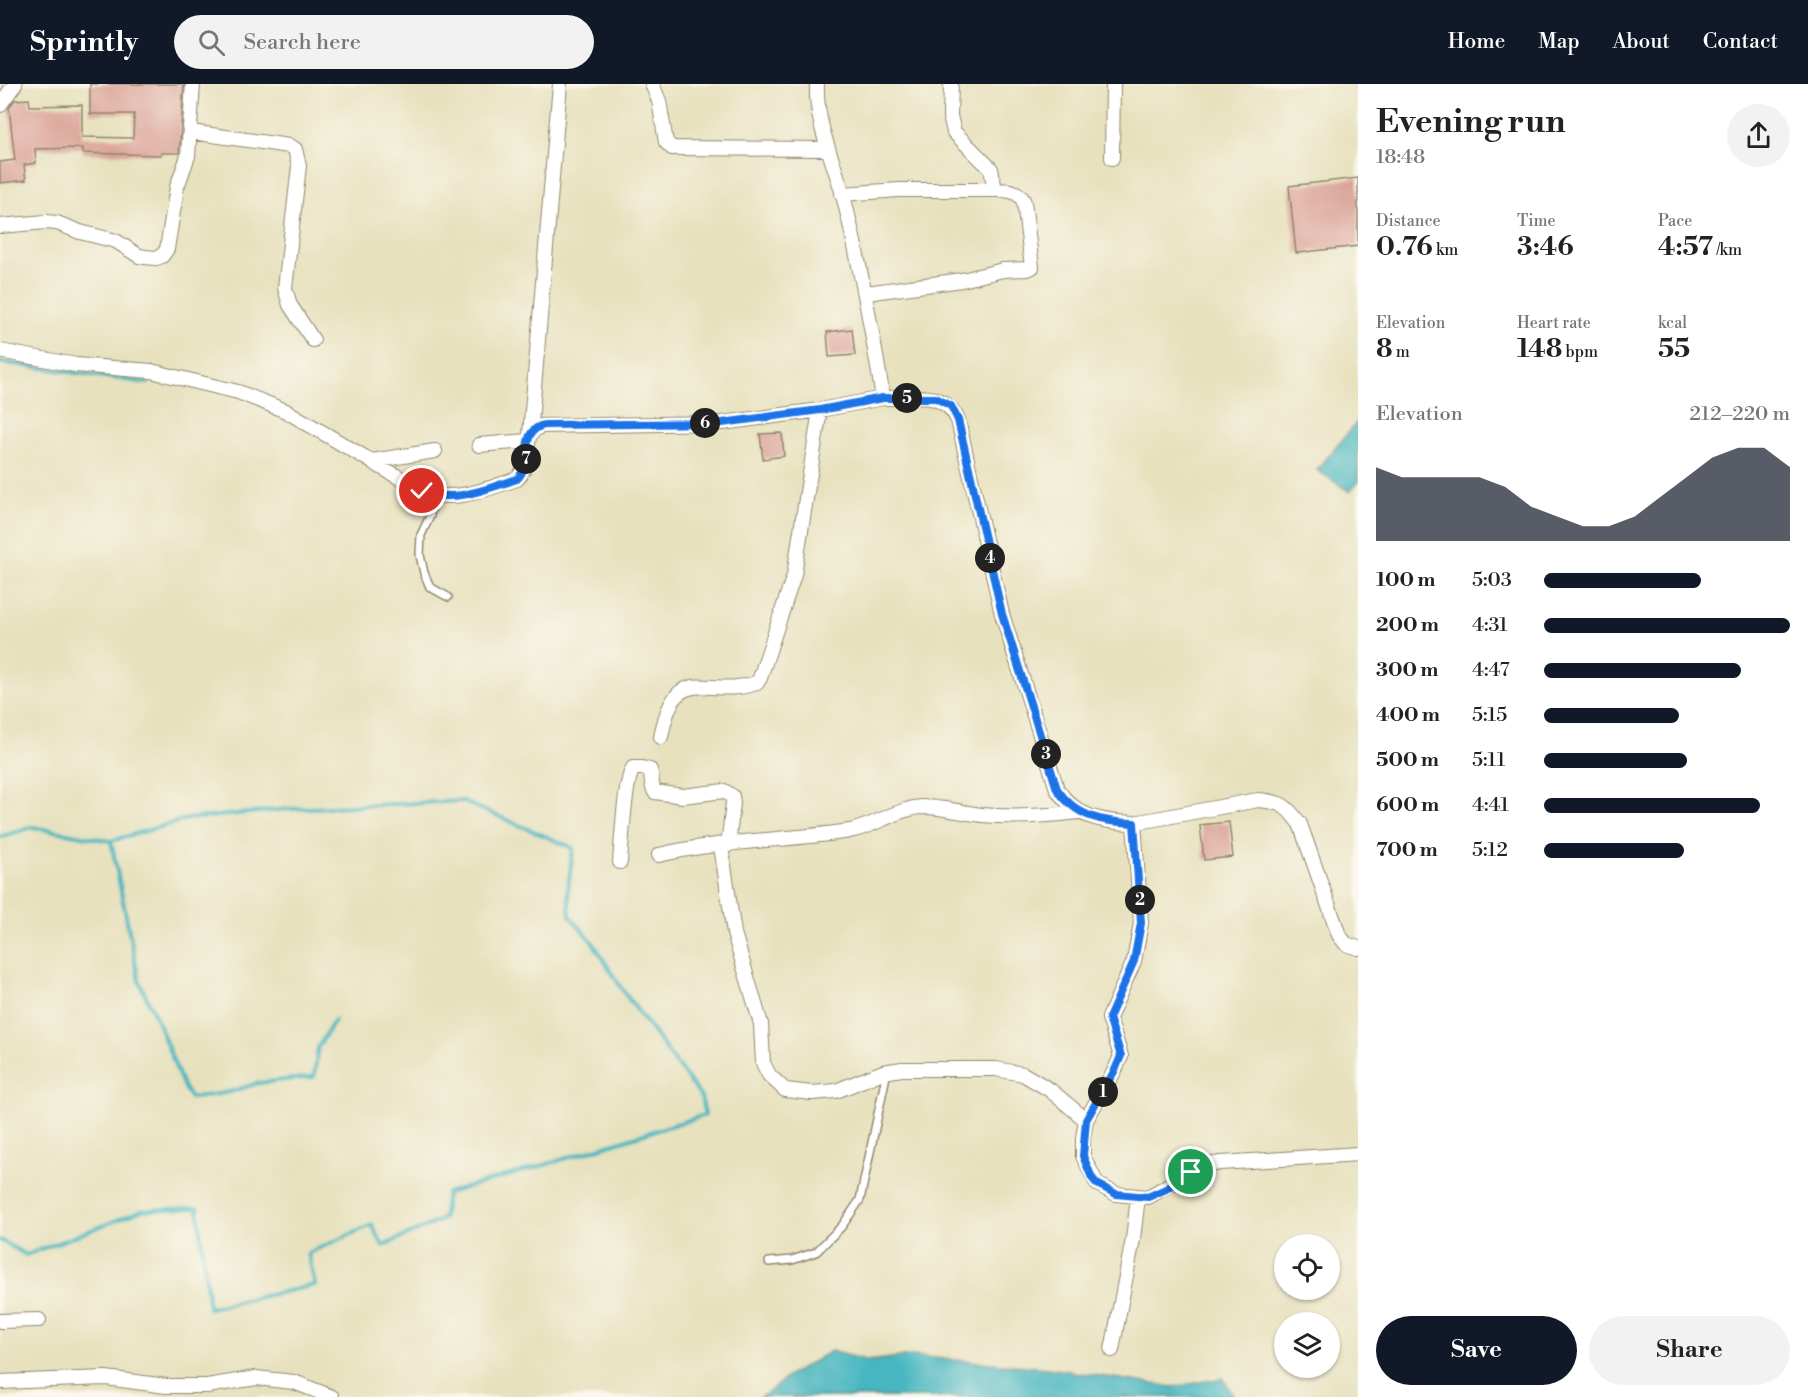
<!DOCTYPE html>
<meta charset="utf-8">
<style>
body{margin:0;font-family:"Libre Bodoni",serif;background:#f2f2f2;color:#222;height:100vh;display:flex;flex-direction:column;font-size:22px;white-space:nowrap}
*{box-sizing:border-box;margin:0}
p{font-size:20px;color:#767676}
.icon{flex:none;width:33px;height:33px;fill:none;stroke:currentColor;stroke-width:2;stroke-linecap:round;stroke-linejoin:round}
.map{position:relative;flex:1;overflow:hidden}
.details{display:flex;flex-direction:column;background:#fff;width:450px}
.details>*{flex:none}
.buttons{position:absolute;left:1274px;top:1150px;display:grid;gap:12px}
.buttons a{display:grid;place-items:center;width:66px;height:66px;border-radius:50%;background:#fff;box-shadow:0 2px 4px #0004;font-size:30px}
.pin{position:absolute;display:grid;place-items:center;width:51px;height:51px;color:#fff;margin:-26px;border:3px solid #fff;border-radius:50%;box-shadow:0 2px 6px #0007}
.km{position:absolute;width:30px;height:30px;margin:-15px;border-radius:50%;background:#222;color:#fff;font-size:16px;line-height:30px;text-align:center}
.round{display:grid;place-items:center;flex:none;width:63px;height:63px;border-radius:32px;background:#f2f2f2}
.head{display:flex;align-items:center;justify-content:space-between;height:102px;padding:0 18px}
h1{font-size:33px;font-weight:700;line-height:45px}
.stats{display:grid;grid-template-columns:repeat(3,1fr);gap:9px;height:102px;padding:6px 18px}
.stats div{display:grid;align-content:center}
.stats b{font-size:26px;font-weight:700}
.stats small{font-size:16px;font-weight:400}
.stats p{font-size:16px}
.chart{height:168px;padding:12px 18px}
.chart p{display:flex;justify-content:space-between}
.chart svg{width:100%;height:108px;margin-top:6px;fill:#111827;opacity:.7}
.cta{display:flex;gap:12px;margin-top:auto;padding:12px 18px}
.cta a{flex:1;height:69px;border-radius:36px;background:#111827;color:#fff;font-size:24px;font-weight:700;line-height:69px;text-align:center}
.cta a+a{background:#f2f2f2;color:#222}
ul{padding:0 18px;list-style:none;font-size:20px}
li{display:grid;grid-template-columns:96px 72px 1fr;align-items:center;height:45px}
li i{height:15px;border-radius:8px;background:#111827}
header{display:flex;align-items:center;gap:36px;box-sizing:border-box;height:84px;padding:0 30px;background:#111827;color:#fff}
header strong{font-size:28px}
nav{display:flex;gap:33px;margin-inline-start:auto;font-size:21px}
.search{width:420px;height:54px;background:#f2f2f2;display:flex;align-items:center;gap:15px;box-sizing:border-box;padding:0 21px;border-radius:33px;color:#767676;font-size:22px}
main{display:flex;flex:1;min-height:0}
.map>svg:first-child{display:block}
.water{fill:#47b6c0;stroke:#41706f;stroke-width:1.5}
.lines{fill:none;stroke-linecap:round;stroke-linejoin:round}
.stream{stroke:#47b6c0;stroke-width:4}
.building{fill:#dba499}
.service-casing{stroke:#91866e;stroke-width:10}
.minor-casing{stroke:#91866e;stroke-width:16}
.service{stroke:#fff;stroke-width:7}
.minor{stroke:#fff;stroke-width:14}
.route-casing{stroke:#fff;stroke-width:12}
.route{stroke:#1a73e8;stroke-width:8}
</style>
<header>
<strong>Sprintly</strong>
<div class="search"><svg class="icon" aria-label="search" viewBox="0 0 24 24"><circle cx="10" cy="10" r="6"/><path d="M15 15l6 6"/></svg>Search here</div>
<nav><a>Home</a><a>Map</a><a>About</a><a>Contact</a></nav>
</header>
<main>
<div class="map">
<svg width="1358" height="1313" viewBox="0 0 1358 1313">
<rect width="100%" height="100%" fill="#fbf7ec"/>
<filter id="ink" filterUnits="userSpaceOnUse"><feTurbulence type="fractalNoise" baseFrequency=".0167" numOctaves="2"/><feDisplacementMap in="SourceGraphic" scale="12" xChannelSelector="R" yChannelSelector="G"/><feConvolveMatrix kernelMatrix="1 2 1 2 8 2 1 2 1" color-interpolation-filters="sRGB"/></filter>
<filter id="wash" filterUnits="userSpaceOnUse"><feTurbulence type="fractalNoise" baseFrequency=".008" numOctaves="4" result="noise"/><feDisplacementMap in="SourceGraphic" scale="24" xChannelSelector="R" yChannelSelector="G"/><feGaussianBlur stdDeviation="1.35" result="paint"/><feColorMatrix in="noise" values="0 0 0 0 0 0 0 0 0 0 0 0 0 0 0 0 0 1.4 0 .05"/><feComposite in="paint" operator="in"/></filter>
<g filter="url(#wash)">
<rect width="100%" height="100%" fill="#e7e1be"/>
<path class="water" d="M 1358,337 L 1358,398 L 1350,408 L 1317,386 Z
M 831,1267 L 868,1277 L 910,1272 L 1047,1284 L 1173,1303 L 1223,1294 L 1234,1313 L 759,1313 L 766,1310 L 790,1291 Z"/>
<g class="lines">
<path class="stream" d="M 0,278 L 148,299
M 0,753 L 32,743 L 111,757 L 187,735 L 289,725 L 462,717 L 573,764 L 568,806 L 570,832 L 594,860 L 623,907 L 701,1013 L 705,1031 L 538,1083 L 447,1109 L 443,1135 L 383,1162 L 372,1141 L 308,1169 L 315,1201 L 209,1224 L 198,1124 L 143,1126 L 26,1171 L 0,1156
M 111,757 L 139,897 L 157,936 L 184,1004 L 191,1014 L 230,1008 L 258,999 L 314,993 L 318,963 L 335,936"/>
</g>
<g id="blocks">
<path class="building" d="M 90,0 L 184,0 L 179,69 L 161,69 L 161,71 L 83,69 L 83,64 L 35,65 L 36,79 L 24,81 L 26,96 L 0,99 L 0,78 L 15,76 L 9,24 L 14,16 L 29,15 L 30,22 L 82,21 L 82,53 L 133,54 L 134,30 L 90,30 Z
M 1358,94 L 1358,162 L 1296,169 L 1289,102 Z
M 852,245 L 855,271 L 829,273 L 827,248 Z
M 782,349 L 784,372 L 763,375 L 760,350 Z
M 1229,738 L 1233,773 L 1204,776 L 1200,741 Z"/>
</g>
</g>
<g filter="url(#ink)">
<use href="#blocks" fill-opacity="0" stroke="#91866e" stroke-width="1.5"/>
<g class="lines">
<g class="service-casing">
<path id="service" d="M 433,412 L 430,432 L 421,451 L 420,471 L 424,489 L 430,503 L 448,513
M 769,1178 L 792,1176 L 816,1168 L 842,1142 L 860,1116 L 887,987"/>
</g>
<g class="minor-casing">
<path id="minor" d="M 652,0 L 659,17 L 666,58 L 672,64 L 828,65
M 817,0 C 815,38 833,75 843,111 C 860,178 872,246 883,314 C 912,314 944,305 958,336 L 1002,530 L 1057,705 C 1076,734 1101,738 1134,739 L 1258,716 C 1282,718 1286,721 1300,740 L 1339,851 L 1346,860 L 1358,864
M 0,21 L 15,0
M 191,48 L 289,62 L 295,65 L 299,82 L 285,204 L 290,221 L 313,256
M 1112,74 L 1113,0
M 842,110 L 899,106 L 995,106
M 0,142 L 46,138 L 57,139 L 80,148 L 116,157 L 139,172 L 145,173 L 156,174 L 162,172 L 167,165 L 177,103 L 188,72 L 193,0
M 866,209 L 962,196 L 1003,186 L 1027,185 L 1032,183 L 1024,118 C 1019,106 1007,106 995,106 L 991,85 L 954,48 L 950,32 L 951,0
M 0,267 L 76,281 L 151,287 L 238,308 L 286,327 L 422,407 C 453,420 486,405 517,395 C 529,383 525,365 530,350 L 540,342 L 722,339 L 820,326 L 883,314
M 530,350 L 560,0
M 479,361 L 527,357
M 372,377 L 435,367
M 661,653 C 676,574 705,616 757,599 L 760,594 L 794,491 L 820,326
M 1134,739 L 1141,839 L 1134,877 L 1109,934 L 1121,972 L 1115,986 L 1086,1036 L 1083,1054 L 1083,1072 L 1097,1100 L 1116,1110 L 1148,1113 L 1202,1082 L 1220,1079 L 1358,1070
M 721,762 L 734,849 L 761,940 L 763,979 L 769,991 L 785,1006 L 812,1009 L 836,1007 L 883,988 L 902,985 L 996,985 L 1023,990 L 1050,1006 L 1086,1036
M 659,771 C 721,756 786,757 850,747 C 875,742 898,724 923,723 C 943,723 963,729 982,731 C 1014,734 1047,732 1078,728
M 620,778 C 622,758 624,699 633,684 L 642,684 L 650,686 C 653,694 650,701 655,708 L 683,712 L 724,707 L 732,712 L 733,719 L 728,761
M 0,1237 L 39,1236
M 1112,1266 L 1133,1155 L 1138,1113
M 0,1298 L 106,1294 L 166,1302 L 207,1302 L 256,1294 L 294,1298 L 332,1313"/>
</g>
<use href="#service" class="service"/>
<use href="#minor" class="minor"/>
</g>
</g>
<g class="lines" filter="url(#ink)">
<g class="route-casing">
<path id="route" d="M 422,407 C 453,420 486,405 517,395 C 534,379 517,346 545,341 L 722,339 L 820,326 L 883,314 L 936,314 L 951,322 L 958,336 L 1002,530 L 1057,705 C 1076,733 1101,738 1134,739 L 1141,839 L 1134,877 L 1109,934 L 1121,972 L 1115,986 L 1086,1036 L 1083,1072 L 1092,1094 L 1097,1100 L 1116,1110 L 1148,1113 L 1166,1105 L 1191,1088"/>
</g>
<use href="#route" class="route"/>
</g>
</svg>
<div class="buttons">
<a><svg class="icon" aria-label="locate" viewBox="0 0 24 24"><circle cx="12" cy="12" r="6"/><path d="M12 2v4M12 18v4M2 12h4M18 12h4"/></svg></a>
<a><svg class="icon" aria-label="layers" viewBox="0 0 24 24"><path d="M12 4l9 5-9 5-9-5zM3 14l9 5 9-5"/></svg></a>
</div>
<div class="pin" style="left:1191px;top:1088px;background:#1e9e55"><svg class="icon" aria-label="arrive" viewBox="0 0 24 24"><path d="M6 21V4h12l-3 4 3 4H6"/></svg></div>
<div class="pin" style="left:422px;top:407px;background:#d93025"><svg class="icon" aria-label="check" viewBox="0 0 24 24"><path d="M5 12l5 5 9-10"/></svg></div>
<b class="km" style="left:1103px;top:1008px">1</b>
<b class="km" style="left:1140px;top:816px">2</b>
<b class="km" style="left:1046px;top:670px">3</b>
<b class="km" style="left:990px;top:474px">4</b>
<b class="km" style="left:907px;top:314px">5</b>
<b class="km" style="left:705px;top:339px">6</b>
<b class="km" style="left:526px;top:375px">7</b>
</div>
<section class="details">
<div class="head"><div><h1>Evening run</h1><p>18:48</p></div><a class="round"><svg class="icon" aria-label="share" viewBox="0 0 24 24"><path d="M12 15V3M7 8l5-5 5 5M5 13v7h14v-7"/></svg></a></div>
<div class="stats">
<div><p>Distance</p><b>0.76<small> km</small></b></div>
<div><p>Time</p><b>3:46</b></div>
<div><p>Pace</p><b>4:57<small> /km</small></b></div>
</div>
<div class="stats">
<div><p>Elevation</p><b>8<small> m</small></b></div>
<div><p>Heart rate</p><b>148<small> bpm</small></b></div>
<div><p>kcal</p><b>55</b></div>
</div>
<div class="chart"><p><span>Elevation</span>212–220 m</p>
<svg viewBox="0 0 160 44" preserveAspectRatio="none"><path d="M0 44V14L10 18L20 18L30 18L40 18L50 22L60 30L70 34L80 38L90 38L100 34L110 26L120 18L130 10L140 6L150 6L160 14V44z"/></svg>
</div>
<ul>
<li><b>100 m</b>5:03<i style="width:64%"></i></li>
<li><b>200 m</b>4:31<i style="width:100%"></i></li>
<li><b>300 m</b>4:47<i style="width:80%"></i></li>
<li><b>400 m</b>5:15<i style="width:55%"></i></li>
<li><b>500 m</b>5:11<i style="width:58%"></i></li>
<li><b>600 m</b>4:41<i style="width:88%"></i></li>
<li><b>700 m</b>5:12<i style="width:57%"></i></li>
</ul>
<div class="cta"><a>Save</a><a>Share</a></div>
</section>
</main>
